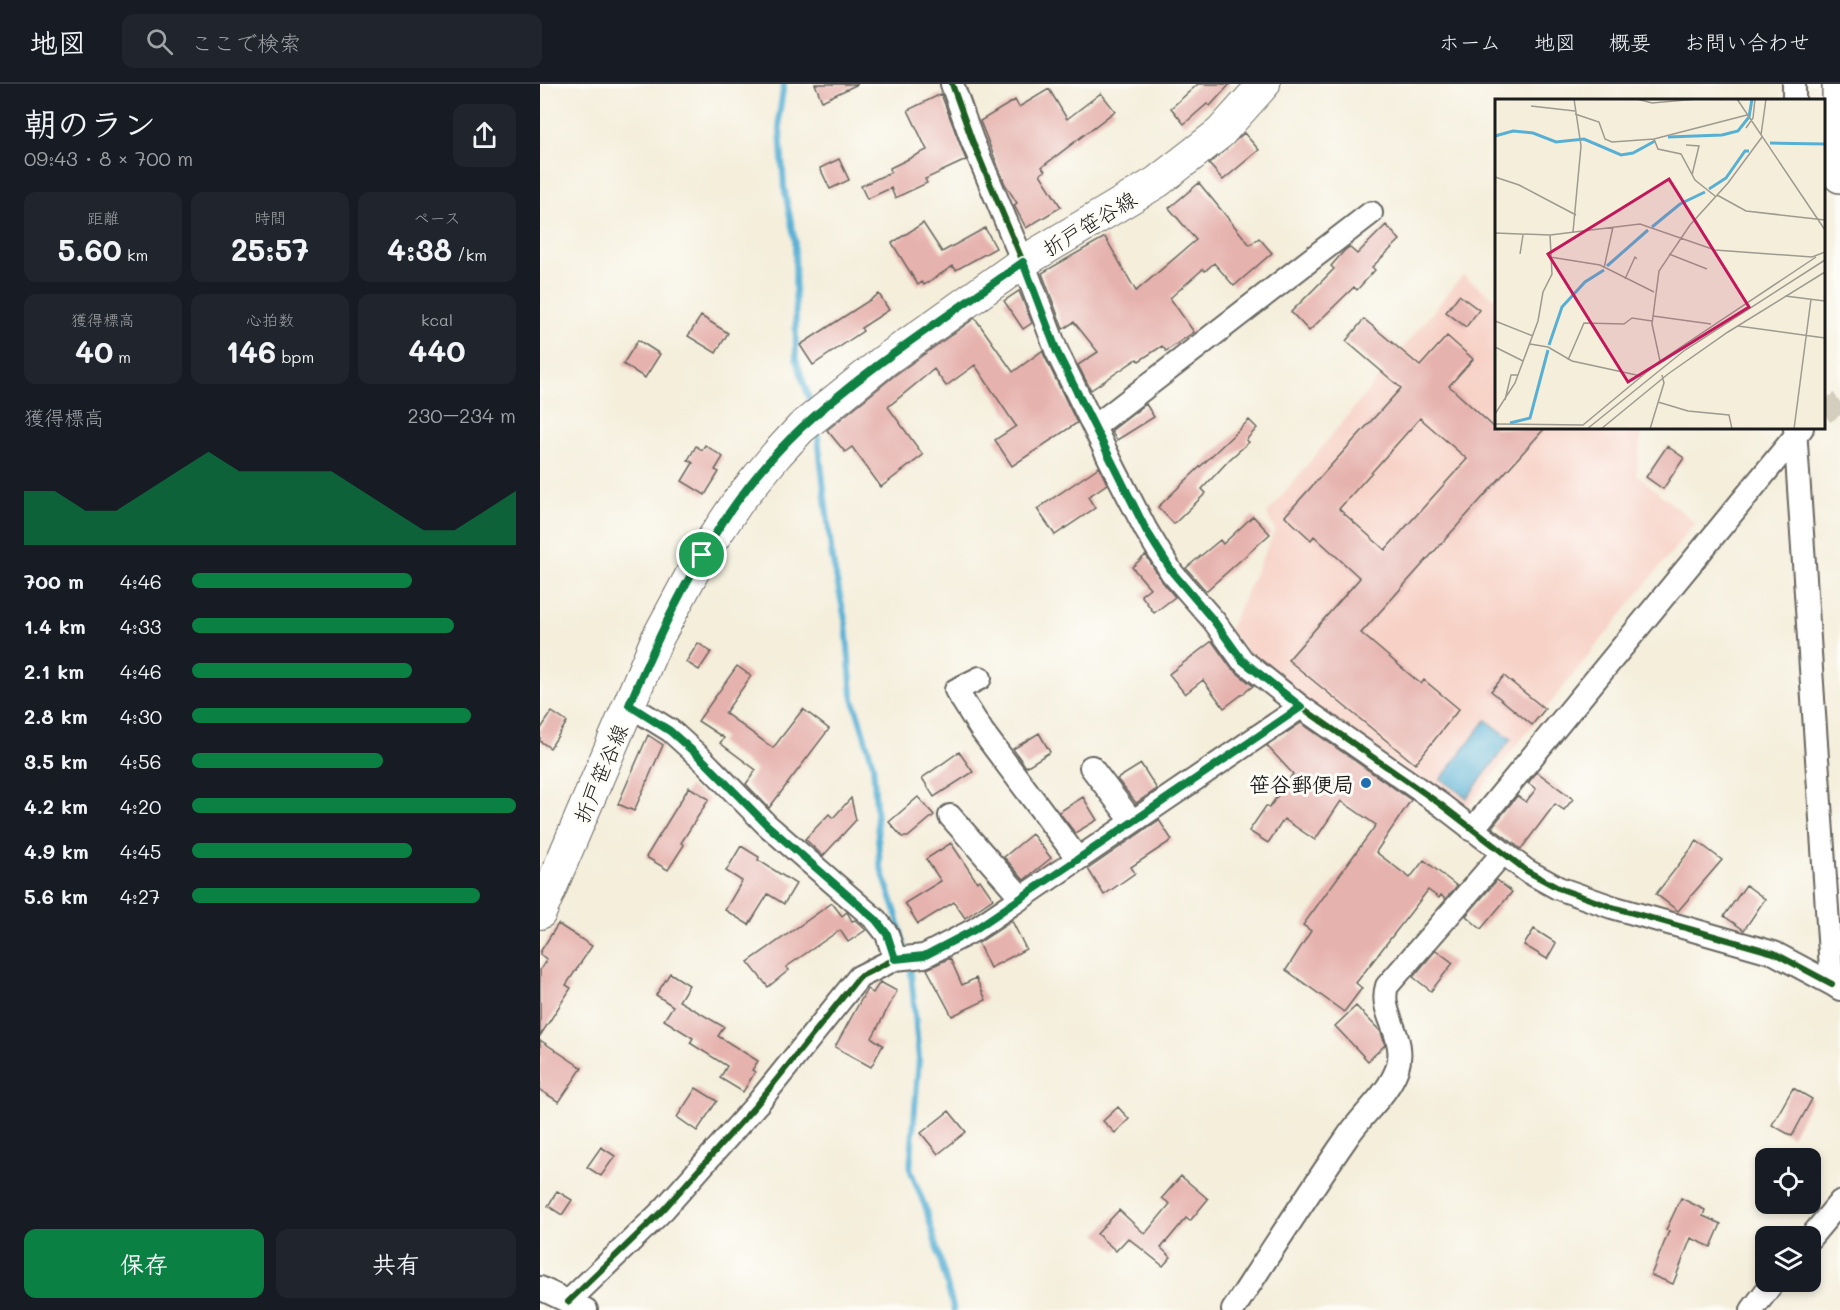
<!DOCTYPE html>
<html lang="ja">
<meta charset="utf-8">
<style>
body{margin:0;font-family:Mali,"Klee One",sans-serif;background:#20242c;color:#f1f3f6;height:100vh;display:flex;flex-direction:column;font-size:22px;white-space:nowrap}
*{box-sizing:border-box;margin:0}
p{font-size:20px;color:#9ea1a6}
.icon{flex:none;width:33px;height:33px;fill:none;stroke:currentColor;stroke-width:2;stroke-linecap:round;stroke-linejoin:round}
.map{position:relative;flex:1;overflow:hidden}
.side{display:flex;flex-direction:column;background:#171b24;width:540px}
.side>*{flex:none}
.buttons{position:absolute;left:1215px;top:1064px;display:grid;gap:12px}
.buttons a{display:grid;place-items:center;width:66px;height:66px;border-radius:12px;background:#171b24;box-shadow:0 3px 9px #0003;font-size:30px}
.pin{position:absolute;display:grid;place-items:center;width:51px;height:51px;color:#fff;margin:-26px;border:3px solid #fff;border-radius:50%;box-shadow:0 2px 6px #0007}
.round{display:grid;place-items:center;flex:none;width:63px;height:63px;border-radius:12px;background:#20242c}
.summary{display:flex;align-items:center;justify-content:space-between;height:102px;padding:0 24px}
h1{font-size:33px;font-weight:700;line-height:45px}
.metrics{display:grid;grid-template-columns:repeat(3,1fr);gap:9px;height:102px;padding:6px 24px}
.metrics div{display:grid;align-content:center;border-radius:12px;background:#20242c;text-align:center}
.metrics b{font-size:30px;font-weight:700}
.metrics small{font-size:16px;font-weight:400}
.metrics p{font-size:16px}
.chart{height:168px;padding:12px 24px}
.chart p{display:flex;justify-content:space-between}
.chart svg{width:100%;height:108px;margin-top:6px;fill:#0b8043;opacity:.7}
.button{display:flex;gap:12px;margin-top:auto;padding:12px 24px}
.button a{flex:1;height:69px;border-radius:12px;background:#0b8043;color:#fff;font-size:24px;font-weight:700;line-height:69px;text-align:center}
.button a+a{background:#20242c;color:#f1f3f6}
ul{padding:0 24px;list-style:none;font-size:20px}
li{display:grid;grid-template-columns:96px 72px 1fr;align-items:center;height:45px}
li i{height:15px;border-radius:8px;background:#0b8043}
header{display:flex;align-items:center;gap:36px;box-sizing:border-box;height:84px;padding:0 30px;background:#171b24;border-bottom:2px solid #363941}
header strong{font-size:28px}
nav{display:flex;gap:33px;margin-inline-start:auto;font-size:21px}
.search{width:420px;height:54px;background:#20242c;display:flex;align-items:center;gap:15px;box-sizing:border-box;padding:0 21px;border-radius:12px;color:#9ea1a6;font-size:22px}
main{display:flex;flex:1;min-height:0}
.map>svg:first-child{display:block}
.built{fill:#f7d1c6}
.water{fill:#57b0d4;stroke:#3a6678;stroke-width:1.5}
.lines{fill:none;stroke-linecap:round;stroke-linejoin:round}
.stream{stroke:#57b0d4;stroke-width:6}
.building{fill:#e6b2ae;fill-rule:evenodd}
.minor-tunnel{stroke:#d4cebe;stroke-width:22;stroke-dasharray:22 11;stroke-linecap:butt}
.minor-casing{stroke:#68665f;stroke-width:26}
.secondary-casing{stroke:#68665f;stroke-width:34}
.motorway-casing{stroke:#68665f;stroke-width:36}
.minor{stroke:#fff;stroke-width:22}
.secondary{stroke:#fff;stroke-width:32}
.motorway{stroke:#fff;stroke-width:33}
.cycleway-casing{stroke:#fdfcf7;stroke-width:10}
.cycleway{stroke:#1b5e20;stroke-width:6}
.route-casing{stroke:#fff;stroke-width:12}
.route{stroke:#0b8043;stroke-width:8}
.poi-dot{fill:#1f6fb2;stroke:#fdfcf7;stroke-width:2}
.labels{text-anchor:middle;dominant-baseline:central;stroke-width:6;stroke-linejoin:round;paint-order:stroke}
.street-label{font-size:21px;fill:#1c1c1c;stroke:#fdfcf7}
.poi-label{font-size:21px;font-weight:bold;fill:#1c1c1c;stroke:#fdfcf7;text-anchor:end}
.inset-river{fill:none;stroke:#57b0d4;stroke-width:3}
.inset-road{fill:none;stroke:#9e9a8f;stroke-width:1.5}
.view{fill:#c2185b;fill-opacity:0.15;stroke:#c2185b;stroke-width:3}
.inset-edge{fill:none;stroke:#1c1c1c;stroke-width:3}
</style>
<header>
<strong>地図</strong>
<div class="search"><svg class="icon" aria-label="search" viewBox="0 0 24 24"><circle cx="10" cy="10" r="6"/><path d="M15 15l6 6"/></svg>ここで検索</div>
<nav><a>ホーム</a><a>地図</a><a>概要</a><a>お問い合わせ</a></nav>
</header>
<main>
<section class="side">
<div class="summary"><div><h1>朝のラン</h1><p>09:43 · 8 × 700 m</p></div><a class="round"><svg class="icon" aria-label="share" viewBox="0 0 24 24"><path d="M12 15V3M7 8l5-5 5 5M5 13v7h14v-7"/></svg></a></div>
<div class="metrics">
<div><p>距離</p><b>5.60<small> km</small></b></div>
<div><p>時間</p><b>25:57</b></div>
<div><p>ペース</p><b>4:38<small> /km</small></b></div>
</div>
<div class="metrics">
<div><p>獲得標高</p><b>40<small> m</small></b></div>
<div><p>心拍数</p><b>146<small> bpm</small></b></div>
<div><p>kcal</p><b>440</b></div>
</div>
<div class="chart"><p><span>獲得標高</span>230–234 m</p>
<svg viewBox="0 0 160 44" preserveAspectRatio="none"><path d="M0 44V22L10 22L20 30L30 30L40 22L50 14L60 6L70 14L80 14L90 14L100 14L110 22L120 30L130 38L140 38L150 30L160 22V44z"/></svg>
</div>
<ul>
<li><b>700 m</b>4:46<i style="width:68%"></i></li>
<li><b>1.4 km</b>4:33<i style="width:81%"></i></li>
<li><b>2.1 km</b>4:46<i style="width:68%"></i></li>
<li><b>2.8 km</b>4:30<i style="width:86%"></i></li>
<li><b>3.5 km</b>4:56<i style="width:59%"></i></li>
<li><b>4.2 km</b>4:20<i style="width:100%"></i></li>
<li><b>4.9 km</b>4:45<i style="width:68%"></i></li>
<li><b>5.6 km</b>4:27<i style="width:89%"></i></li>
</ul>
<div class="button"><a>保存</a><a>共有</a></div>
</section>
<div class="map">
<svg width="1300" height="1226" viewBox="0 0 1300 1226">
<rect width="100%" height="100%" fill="#fdfcf7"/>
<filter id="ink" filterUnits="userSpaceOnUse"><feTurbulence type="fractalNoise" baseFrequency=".0167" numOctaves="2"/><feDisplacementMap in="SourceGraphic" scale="12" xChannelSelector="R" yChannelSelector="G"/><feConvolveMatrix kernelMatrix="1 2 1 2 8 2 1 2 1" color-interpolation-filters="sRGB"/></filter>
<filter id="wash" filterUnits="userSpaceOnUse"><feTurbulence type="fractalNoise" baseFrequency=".008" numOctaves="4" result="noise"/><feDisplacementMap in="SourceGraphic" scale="24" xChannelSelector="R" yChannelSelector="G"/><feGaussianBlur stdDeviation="1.35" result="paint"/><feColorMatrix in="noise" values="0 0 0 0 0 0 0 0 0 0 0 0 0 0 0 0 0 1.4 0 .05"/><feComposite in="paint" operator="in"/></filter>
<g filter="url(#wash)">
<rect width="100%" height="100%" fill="#f4eedb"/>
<path class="built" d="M 923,191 L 956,216 L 957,344 L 1102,344 L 1096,390 L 1155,439 L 924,727 L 730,592 L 689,546 L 735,446 L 727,430 Z"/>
<path class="water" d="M 946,636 L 971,655 L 927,714 L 901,695 Z"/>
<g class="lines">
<path class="stream" d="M 244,0 L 239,32 L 244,103 L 255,157 L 256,275 L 272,323
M 277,345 L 292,473 L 306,540 L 312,611 L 333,680 L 340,781 L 356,829 L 371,888 L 379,975 L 370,1085 L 386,1125 L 414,1226"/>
</g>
<g id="blocks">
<path class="building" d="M 275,0 L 318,0 L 282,17 Z
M 658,0 L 690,0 L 670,22 L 667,20 L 644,40 L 631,24 Z
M 509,5 L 527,35 L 561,9 L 575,27 L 502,83 L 505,87 L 500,90 L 521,123 L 486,144 L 474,121 L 477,119 L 465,100 L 440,37 L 475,16 L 479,23 Z
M 401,10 L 426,76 L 385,95 L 387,99 L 355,114 L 351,104 L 327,115 L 321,102 L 351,88 L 350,84 L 387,66 L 368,26 Z
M 704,49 L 719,66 L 683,96 L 669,80 Z
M 299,75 L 309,96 L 290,105 L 280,84 Z
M 659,99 L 710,161 L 719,154 L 732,169 L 694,202 L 674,179 L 665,187 L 663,185 L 630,214 L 654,248 L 626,267 L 622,262 L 599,277 L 597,275 L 551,306 L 538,281 L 558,268 L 534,238 L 523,245 L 502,189 L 565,153 L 596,207 L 656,156 L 629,124 Z
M 383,139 L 402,168 L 445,144 L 456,164 L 416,186 L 413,182 L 384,201 L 382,198 L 378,201 L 352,159 Z
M 846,141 L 860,156 L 832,183 L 835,186 L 817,206 L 814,203 L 769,247 L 751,228 L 794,185 L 791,182 L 804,167 L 809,163 L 817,170 Z
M 479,207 L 492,239 L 483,245 L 464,217 Z
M 339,210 L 349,226 L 321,244 L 323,247 L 273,281 L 260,261 Z
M 919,211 L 939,226 L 926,243 L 906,228 Z
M 161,232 L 188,249 L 176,269 L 148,252 Z
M 435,234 L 473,288 L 502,267 L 537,339 L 472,382 L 455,356 L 476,342 L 435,281 L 406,302 L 394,285 L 348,323 L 383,371 L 341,403 L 312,363 L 305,368 L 287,346 L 355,291 Z
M 824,235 L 880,282 L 907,252 L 933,275 L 909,302 L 955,344 L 1005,344 L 821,549 L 881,600 L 884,596 L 919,625 L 875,680 L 748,576 L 820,494 L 774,452 L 771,456 L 745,432 L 861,304 L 806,257 ZM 880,334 L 927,375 L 845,466 L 799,425 Z
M 98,256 L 120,270 L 105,294 L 83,280 Z
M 606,320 L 614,333 L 577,356 L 571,347 Z
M 709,336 L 717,344 L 706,356 L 709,358 L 690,375 L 662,405 L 666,409 L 634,440 L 618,423 Z
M 165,361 L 183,373 L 175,386 L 179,388 L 165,411 L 142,397 L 153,379 L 148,376 L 156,362 L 162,366 Z
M 1127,362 L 1144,374 L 1123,405 L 1106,393 Z
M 559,383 L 567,400 L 548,413 L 555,424 L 515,451 L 497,425 Z
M 713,432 L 730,450 L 666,507 L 646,484 L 680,456 L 683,460 Z
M 606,471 L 621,496 L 635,513 L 614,529 L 601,511 L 610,504 L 592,483 Z
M 672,557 L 691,584 L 713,602 L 684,624 L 663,596 L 645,610 L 629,590 Z
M 158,559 L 171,568 L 159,586 L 146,578 Z
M 197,582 L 211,592 L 185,629 L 233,664 L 263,625 L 289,645 L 229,724 L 206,700 L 216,686 L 180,659 L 184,654 L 158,637 Z
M 964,592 L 1005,625 L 992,641 L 951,607 Z
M 12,628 L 27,638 L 10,664 L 0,657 L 0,646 Z
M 761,639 L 871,716 L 836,768 L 870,794 L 884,776 L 917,802 L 905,815 L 901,811 L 899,814 L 888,806 L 816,899 L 822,904 L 804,928 L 746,886 L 771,847 L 763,841 L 836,741 L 801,717 L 775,756 L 744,735 L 728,759 L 709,747 L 726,722 L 729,724 L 753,690 L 727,662 Z
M 499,649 L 510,668 L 486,683 L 473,665 Z
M 108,651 L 123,661 L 94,727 L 78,720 Z
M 419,668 L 433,688 L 394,713 L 382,694 Z
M 601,680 L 617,705 L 596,719 L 577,695 Z
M 997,688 L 1033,715 L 1024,726 L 1015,720 L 981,765 L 952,743 L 977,712 L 986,718 L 996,705 L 988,699 Z
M 149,703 L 169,715 L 141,759 L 144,761 L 128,786 L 106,773 Z
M 378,713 L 394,731 L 368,753 L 362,753 L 349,738 Z
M 543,713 L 557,736 L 535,749 L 519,728 Z
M 311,714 L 316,736 L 283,772 L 265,755 L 289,730 L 293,734 Z
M 619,736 L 632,756 L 591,783 L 595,789 L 564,811 L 548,785 Z
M 492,750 L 511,774 L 484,796 L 464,773 Z
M 1157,757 L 1182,776 L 1138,827 L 1116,810 Z
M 411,759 L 437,798 L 440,796 L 453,815 L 425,834 L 414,818 L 378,840 L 365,819 L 401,797 L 386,775 Z
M 201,762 L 219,773 L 218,776 L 256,800 L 244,820 L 228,810 L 209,841 L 185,826 L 202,797 L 186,787 Z
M 957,796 L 972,808 L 941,845 L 926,832 Z
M 1206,801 L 1225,815 L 1204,846 L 1184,832 Z
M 292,819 L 302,832 L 307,828 L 312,837 L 315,836 L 326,846 L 308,858 L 300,846 L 246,883 L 249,886 L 228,903 L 208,878 Z
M 472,837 L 486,865 L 450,884 L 438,859 Z
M 18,840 L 52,862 L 26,901 L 31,904 L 0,952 L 0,886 L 7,875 L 0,871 L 0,868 Z
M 994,845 L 1016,859 L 1007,875 L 984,861 Z
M 896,866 L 913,879 L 891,907 L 873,893 Z
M 410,874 L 422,901 L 436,894 L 446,916 L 412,932 L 387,885 Z
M 130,889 L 149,901 L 139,917 L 184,943 L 178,952 L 218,977 L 212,986 L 215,988 L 203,1008 L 180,994 L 187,982 L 150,959 L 153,954 L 124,936 L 133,922 L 116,911 Z
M 340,898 L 357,907 L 332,954 L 343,961 L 331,983 L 295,963 L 327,905 L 333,909 Z
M 816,922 L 841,948 L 845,961 L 828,977 L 795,942 Z
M 0,956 L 42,984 L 19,1018 L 0,1006 Z
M 156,1004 L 177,1017 L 157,1047 L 137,1033 Z
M 1253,1004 L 1272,1015 L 1252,1052 L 1232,1041 Z
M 578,1023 L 589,1035 L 575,1049 L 563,1037 Z
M 409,1027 L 426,1048 L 398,1070 L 381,1049 Z
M 61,1063 L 75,1072 L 61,1092 L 47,1083 Z
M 641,1092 L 668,1115 L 650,1137 L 646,1134 L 621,1164 L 631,1173 L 623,1182 L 588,1154 L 576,1167 L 557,1150 L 579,1126 L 605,1150 L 630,1120 L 622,1114 Z
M 17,1107 L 32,1116 L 22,1131 L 8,1122 Z
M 1141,1114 L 1165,1126 L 1163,1132 L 1181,1140 L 1171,1163 L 1151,1154 L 1133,1200 L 1111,1191 L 1129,1147 L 1126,1146 Z"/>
</g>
</g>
<g filter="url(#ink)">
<use href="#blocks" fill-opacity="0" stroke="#68665f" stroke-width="1.5"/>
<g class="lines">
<path class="minor-tunnel" d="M 1284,329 L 1300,318"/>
<g class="minor-casing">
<path id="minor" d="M 412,0 L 432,56 L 483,178 L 517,268 L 575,386 L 606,446 L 632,489 L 674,537 L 702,576 L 761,623 L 900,720 L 987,787 L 1018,804 L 1072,823 L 1234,869 L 1292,900
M 1254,0 L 1254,16
M 554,343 L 831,129
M 1255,344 L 1292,900 L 1300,905
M 440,594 L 416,606 L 442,647 L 538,775
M 89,621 L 131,647 L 164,677 L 227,741 L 336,836 L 347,850 L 355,875
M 551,683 L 592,737
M 410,732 L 481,813
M 932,746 L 1262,344
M 1270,1154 L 1300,1118
M 0,1204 L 46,1226
M 28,1218 L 124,1125 L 217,1020 L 319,893 L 355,875 L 384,872 L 434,846 L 761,623
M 693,1226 C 730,1169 767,1111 806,1055 C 821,1031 847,1012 857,985 C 868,952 838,930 847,902 L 962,770
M 1212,1226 L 1234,1197"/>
</g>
<g class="secondary-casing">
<path id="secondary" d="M 0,829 L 117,555 L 162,471 L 199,416 L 237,370 L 261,344 L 344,277 L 483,178 L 617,98 L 680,49 L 724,0"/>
</g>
<g class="motorway-casing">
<path id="motorway" d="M 1299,0 L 1300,92"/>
</g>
<use href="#minor" class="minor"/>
<use href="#secondary" class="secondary"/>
<use href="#motorway" class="motorway"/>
<g class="cycleway-casing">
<path id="cycleway" d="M 412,0 L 432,56 L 483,178 L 517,268 L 575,386 L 606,446 L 632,489 L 674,537 L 702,576 L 761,623 L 900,720 L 987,787 L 1018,804 L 1072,823 L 1234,869 L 1292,900
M 28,1218 L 124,1125 L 217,1020 L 319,893 L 355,875 L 384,872 L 434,846 L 761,623"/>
</g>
<use href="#cycleway" class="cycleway"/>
</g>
</g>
<g class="lines" filter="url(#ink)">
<g class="route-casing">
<path id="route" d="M 483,178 L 517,268 L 606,446 L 633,489 L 674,537 L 702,576 L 761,623 L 434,846 L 384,872 L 355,875 L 347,850 L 336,836 L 227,741 L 164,677 L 130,647 L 89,621 C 131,522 181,419 261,344 C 328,282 409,232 483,178 Z"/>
</g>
<use href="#route" class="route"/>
</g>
<circle class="poi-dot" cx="826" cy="699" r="6"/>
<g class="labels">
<g class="street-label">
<text transform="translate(549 139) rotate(-31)">折戸笹谷線</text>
<text transform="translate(60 689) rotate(-67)">折戸笹谷線</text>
</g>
<g class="poi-label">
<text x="814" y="699">笹谷郵便局</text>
</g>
</g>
<g transform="translate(955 15)">
<rect width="330" height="330" fill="#f4eedb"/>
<path class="inset-river" d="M 0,37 L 18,32 L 38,34 L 61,43 L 89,40 L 126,56 L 138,54 L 160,42M 173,38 L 227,36 L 243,32 L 254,18 L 257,0M 275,44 L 330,45M 214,90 L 231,79 L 250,52 L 254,52M 157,128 L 185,105 L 210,93M 112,167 L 153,131M 54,246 L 67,208 L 90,183 L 109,171M 15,324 L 35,319 L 53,251"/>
<path class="inset-road" d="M 142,0 L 157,4 L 202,0M 242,0 L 330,131M 36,7 L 80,12M 80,15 L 104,23 L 110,40 L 117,43 L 159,40 L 252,16M 251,29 L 258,19 L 260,0M 266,36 L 271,0M 159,40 L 163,50 L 186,55 L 200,81 L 220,97M 191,46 L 204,47 L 197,76M 0,78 L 24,86 L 81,116M 222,96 L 251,112 L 330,121M 78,133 L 86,47 L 79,0M 0,134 L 55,136 L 145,125 L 220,151 L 317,158 L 330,153M 25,155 L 28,136M 174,155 L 212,170M 55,158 L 105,166 L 159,193M 109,169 L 118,128M 130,180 L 140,158 L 142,160M 290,197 L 330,202M 158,217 L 216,225M 0,222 L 38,237M 243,227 L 330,239M 35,245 L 53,248 L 77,262 L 146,277M 0,248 L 28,262M 73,261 L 89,224 L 129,225 L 137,219 L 157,222M 165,262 L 157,225 L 164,172 L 195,126 L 233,84 L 267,38M 10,301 L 16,276 L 23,276M 163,303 L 193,312 L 234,316 L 237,330M 0,315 L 20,284 L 43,222 L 48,193 L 57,175 L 55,136M 0,325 L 88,326 L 165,262 L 321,158M 92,330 L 190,251 L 330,161M 106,330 L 173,275 L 233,233 L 330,173M 155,330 L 169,284 L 167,276M 299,330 L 316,200"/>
<path class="view" d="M 174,80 L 254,208 L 133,283 L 53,155 Z"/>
<rect width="330" height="330" class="inset-edge"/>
</g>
</svg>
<div class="buttons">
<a><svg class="icon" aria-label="locate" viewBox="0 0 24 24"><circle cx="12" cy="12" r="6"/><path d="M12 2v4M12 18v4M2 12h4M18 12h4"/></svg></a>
<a><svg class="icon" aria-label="layers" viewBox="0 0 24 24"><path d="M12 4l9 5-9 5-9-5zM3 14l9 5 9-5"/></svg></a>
</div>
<div class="pin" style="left:162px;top:471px;background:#1e9e55"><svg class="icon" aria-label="arrive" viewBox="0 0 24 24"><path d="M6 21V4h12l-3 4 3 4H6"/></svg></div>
</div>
</main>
